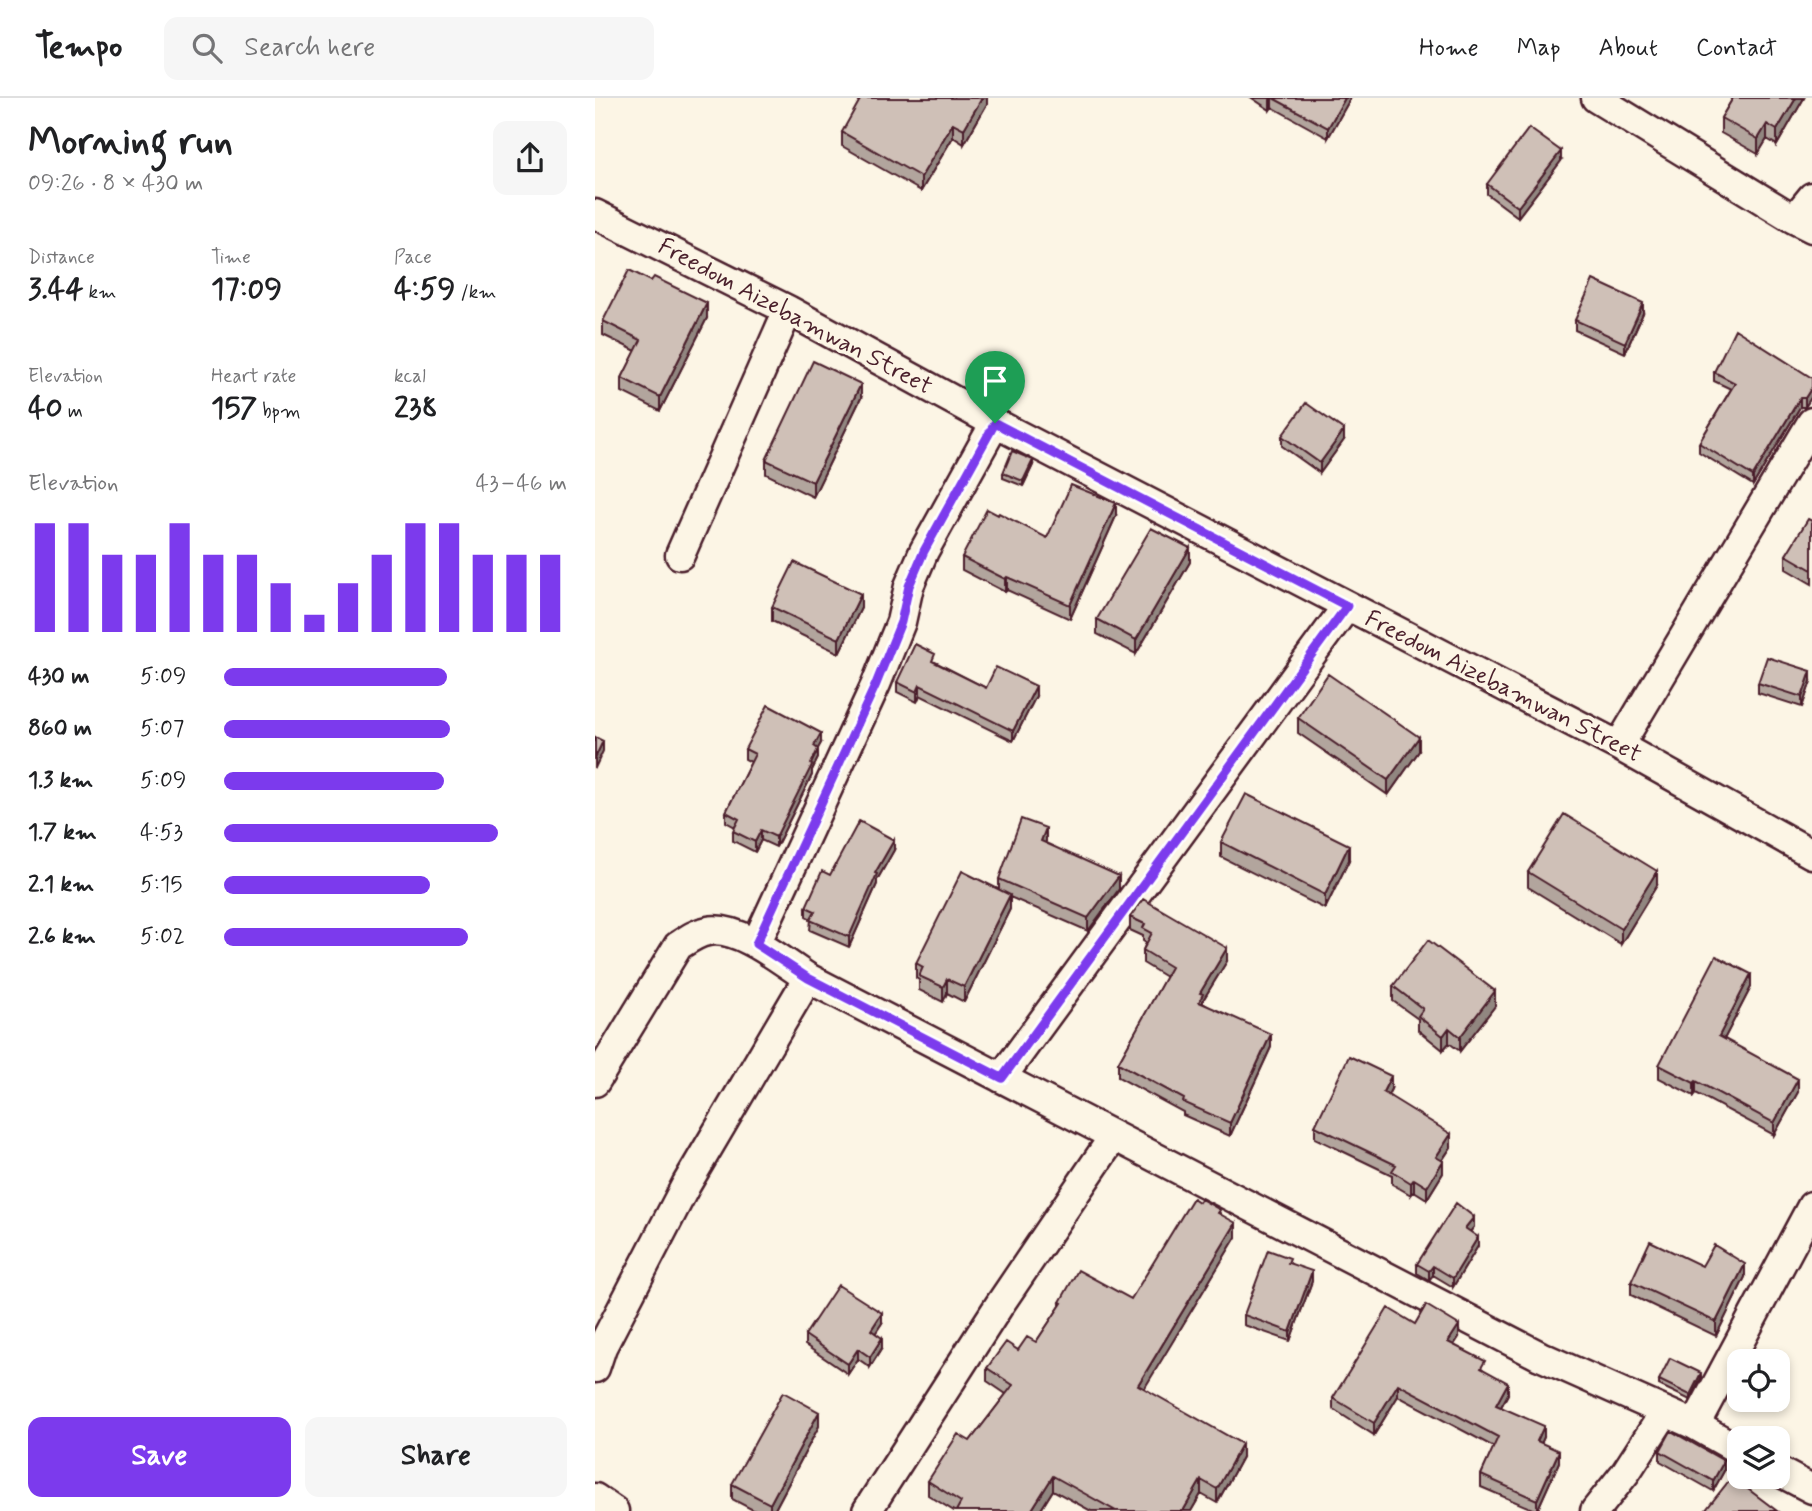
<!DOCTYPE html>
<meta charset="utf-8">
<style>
body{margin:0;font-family:Mynerve,sans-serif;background:#f6f6f6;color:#202124;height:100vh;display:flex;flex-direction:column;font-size:26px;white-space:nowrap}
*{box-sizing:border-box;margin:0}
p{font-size:23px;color:#757577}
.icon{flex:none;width:38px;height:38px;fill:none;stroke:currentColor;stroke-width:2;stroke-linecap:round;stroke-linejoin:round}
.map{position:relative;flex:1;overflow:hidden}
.drawer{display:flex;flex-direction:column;background:#fff;width:595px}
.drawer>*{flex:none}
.buttons{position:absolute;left:1132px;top:1251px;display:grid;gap:14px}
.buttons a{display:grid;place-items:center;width:63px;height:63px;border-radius:14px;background:#fff;box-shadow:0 4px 10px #0003;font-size:35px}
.pin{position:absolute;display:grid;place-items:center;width:60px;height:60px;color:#fff;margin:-72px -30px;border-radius:50% 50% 50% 0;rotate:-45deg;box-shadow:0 0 7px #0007}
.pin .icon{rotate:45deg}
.round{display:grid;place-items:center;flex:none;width:74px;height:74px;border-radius:14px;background:#f6f6f6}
.head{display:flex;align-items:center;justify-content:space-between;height:119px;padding:0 28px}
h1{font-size:38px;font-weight:700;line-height:52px}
.figures{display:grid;grid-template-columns:repeat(3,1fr);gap:10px;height:119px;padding:7px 28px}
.figures div{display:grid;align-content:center}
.figures b{font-size:30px;font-weight:700}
.figures small{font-size:19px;font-weight:400}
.figures p{font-size:19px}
.chart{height:196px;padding:14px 28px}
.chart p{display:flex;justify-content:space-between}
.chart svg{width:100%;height:126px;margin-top:7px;stroke:#7c3aed;stroke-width:6}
.button{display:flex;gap:14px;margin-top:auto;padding:14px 28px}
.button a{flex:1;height:80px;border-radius:14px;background:#7c3aed;color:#fff;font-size:28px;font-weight:700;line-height:80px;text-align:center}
.button a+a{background:#f6f6f6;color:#202124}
ul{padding:0 28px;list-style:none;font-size:23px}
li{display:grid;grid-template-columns:112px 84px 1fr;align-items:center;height:52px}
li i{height:18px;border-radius:9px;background:#7c3aed}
header{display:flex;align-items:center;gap:42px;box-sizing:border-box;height:98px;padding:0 35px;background:#fff;border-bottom:2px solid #e0e0e0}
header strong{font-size:33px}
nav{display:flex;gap:38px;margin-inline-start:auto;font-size:24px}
.search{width:490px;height:63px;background:#f6f6f6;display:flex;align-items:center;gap:18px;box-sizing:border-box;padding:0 24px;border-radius:14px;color:#757577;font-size:26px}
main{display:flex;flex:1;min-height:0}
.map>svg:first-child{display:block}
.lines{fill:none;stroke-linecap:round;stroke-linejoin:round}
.minor-casing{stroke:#4a1f2b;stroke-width:33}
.minor{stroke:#fcf5e5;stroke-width:28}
.wall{fill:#b2a59d;stroke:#4a1f2b;stroke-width:2}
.shaded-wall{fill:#918680;stroke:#4a1f2b;stroke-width:2}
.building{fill:#cfc0b7;stroke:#4a1f2b;stroke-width:2}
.route-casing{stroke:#fff;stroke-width:14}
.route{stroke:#7c3aed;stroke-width:9}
.labels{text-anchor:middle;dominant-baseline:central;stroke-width:7;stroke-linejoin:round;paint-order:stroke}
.street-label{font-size:24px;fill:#4a1f2b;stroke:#fcf5e5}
</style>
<header>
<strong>Tempo</strong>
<div class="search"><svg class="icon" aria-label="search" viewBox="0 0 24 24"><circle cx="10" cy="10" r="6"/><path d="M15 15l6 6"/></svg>Search here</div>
<nav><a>Home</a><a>Map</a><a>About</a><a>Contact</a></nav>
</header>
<main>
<section class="drawer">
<div class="head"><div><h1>Morning run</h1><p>09:26 · 8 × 430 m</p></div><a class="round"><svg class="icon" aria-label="share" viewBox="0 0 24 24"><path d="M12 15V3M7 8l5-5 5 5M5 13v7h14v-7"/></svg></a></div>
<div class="figures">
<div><p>Distance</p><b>3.44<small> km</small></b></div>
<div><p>Time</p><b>17:09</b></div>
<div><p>Pace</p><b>4:59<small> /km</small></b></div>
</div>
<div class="figures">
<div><p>Elevation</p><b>40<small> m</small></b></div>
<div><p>Heart rate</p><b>157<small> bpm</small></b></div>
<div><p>kcal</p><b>238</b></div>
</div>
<div class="chart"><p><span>Elevation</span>43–46 m</p>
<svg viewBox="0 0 160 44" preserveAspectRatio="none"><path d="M5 44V6M15 44V6M25 44V17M35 44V17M45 44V6M55 44V17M65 44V17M75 44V27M85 44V38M95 44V27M105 44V17M115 44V6M125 44V6M135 44V17M145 44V17M155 44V17"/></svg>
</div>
<ul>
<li><b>430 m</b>5:09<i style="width:65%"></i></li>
<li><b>860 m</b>5:07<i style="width:66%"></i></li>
<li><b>1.3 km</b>5:09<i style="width:64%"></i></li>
<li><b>1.7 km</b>4:53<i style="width:80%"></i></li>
<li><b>2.1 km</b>5:15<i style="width:60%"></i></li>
<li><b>2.6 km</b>5:02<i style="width:71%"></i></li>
</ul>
<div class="button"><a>Save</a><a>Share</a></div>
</section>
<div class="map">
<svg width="1217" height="1413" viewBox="0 0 1217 1413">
<rect width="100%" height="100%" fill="#fcf5e5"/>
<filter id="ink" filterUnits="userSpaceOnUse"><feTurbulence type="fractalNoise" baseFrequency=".0143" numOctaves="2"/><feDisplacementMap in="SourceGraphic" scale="14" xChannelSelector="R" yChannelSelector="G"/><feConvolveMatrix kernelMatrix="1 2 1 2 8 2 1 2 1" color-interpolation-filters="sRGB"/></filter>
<g filter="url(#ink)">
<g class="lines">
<g class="minor-casing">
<path id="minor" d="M 1001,0 L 1199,121 L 1217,130
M 0,116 L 193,212 L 400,325 L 1024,648 L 1217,756
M 1199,121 L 1217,99
M 85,457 L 193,212
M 1024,648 L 1217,324
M 161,846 L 281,586 L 306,524 L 314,488 L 329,453 L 400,325
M 406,980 L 752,508
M 0,984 L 83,848 C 92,842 101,835 113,833 C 144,827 188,864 213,880 L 945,1258 L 1100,1327 L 1144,1352
M 0,1270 L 7,1249 L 91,1087 L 213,880
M 1100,1327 L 1217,1108
M 1183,1373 L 1217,1391
M 0,1400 L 19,1413
M 272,1413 L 405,1206 L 519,1038
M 1000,1413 L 1031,1374 L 1070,1314"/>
</g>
<use href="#minor" class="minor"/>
</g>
<path class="wall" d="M 392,0 L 392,6 L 369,46 L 358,39 L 326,93 L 247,48 L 247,34 Z
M 657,0 L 755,0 L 755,1 L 733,40 L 677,9 L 675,12 Z
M 1138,0 L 1209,0 L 1182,47 L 1172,41 L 1163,56 L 1126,35 L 1126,20 Z
M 966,63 L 923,119 L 892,96 L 892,86 Z
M 56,183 L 112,220 L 65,313 L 27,294 L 27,280 L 41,253 L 8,237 L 8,223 Z
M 1048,215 L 1030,255 L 980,232 L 980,222 Z
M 1119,274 L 1217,280 L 1217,298 L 1210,309 L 1205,309 L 1158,387 L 1104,354 L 1104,345 L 1136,291 L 1119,283 Z
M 266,300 L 218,399 L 171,376 L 171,362 Z
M 687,338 L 749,342 L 725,375 L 687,348 Z
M 438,367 L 428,388 L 408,380 L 408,375 Z
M 521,418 L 475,521 L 412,492 L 410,494 L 367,472 L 367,459 L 452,440 Z
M 1217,423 L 1217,486 L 1191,471 L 1191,457 Z
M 595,464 L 541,556 L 502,536 L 502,521 Z
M 177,509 L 266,510 L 244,555 L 177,523 Z
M 340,564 L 391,590 L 441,598 L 418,643 L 325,597 L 322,604 L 302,594 L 302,584 Z
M 1216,583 L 1207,609 L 1163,595 L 1163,585 Z
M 703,620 L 824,653 L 793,697 L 703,635 Z
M 226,645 L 223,650 L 223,660 L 217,672 L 217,677 L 181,749 L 166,742 L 160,754 L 138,743 L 138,733 L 140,729 L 131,724 L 131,714 L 156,664 L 150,661 L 150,651 Z
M 451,743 L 450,745 L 524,791 L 493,833 L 415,799 L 415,811 L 369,904 L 352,895 L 348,904 L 324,892 L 324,882 L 321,880 L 321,865 L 404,791 L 404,781 Z
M 626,744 L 754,762 L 730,811 L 626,759 Z
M 299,752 L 282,782 L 282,786 L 254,849 L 215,832 L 216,821 L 211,818 L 211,809 L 235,777 Z
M 933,774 L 1062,787 L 1026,846 L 933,789 Z
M 535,819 L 632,863 L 608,902 L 608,905 L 676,949 L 635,1038 L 588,1017 L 588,1014 L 523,979 L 523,965 L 571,879 L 548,865 L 548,852 L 551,845 L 548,843 L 548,838 L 535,832 Z
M 798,888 L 900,908 L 865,953 L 854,945 L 848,952 L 823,932 L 823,921 L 798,903 Z
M 1156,889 L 1129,941 L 1203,994 L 1179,1037 L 1101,995 L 1099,998 L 1064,980 L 1064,967 Z
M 796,991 L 793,997 L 856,1049 L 847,1063 L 848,1075 L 832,1101 L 819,1093 L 816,1097 L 797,1086 L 797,1077 L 720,1040 L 720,1028 Z
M 625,1115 L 641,1139 L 549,1290 L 647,1359 L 622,1405 L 606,1396 L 596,1413 L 496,1413 L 458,1392 L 445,1413 L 359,1413 L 333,1397 L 333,1383 L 375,1343 L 411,1296 L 392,1283 L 392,1270 L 423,1252 L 441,1244 L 465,1208 L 465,1204 L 536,1201 Z
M 879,1129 L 875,1134 L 883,1148 L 858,1189 L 838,1177 L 834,1182 L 822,1175 L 822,1166 Z
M 695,1165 L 717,1183 L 695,1243 L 649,1227 L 649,1217 Z
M 1107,1168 L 1150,1179 L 1121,1238 L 1036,1197 L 1036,1184 Z
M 287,1225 L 280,1235 L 287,1250 L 275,1269 L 263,1261 L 253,1276 L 210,1247 L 210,1237 Z
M 820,1226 L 864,1239 L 859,1247 L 890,1273 L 913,1296 L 906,1309 L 949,1339 L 946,1345 L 964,1364 L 942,1413 L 886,1389 L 886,1377 L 899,1349 L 803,1298 L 779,1337 L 738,1311 L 738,1300 Z
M 1106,1280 L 1095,1302 L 1064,1287 L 1064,1282 Z
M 224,1328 L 179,1413 L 160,1413 L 137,1401 L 137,1386 Z
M 1065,1353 L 1129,1373 L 1118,1393 L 1065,1363 Z"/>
<path class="shaded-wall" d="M 387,0 L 392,0 L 392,6 L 369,46 L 369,31 Z
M 677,0 L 677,9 L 675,12 L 675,2 Z
M 750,0 L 755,0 L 755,1 L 733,40 L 733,30 Z
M 1201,0 L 1209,0 L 1182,47 L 1182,32 Z
M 358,25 L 358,39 L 326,93 L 326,79 Z
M 1172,26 L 1172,41 L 1163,56 L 1163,41 Z
M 966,53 L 966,63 L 923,119 L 923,109 Z
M 112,205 L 112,220 L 65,313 L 65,299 Z
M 1048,205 L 1048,215 L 1030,255 L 1030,245 Z
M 266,286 L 266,300 L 218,399 L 218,384 Z
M 1217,289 L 1217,298 L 1210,309 L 1210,300 Z
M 1205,300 L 1205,309 L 1158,387 L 1158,378 Z
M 749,332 L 749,342 L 725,375 L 725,365 Z
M 438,362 L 438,367 L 428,388 L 428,383 Z
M 521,405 L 521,418 L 475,521 L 475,507 Z
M 595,450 L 595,464 L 541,556 L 541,542 Z
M 412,479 L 412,492 L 410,494 L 410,481 Z
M 266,496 L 266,510 L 244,555 L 244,541 Z
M 1216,573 L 1216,583 L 1207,609 L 1207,599 Z
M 325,587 L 325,597 L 322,604 L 322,594 Z
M 441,588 L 441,598 L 418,643 L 418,633 Z
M 226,635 L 226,645 L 219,658 L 219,648 Z
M 824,639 L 824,653 L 793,697 L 793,682 Z
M 8,643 L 8,653 L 0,670 L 0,660 Z
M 223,651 L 223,660 L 217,672 L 217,677 L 181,749 L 181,739 Z
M 451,730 L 451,743 L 446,756 L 446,743 Z
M 166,732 L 166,742 L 160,754 L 160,744 Z
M 299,742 L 299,752 L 282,782 L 282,786 L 254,849 L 254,839 L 280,775 Z
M 754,747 L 754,762 L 730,811 L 730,797 Z
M 1062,773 L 1062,787 L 1026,846 L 1026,831 Z
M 524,778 L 524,791 L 493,833 L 493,820 Z
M 415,797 L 415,811 L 369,904 L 369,889 Z
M 632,850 L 632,863 L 608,902 L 608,910 L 604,904 L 605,895 Z
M 1156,876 L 1156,889 L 1124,951 L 1124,938 Z
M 352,881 L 352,895 L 348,904 L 348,889 Z
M 900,893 L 900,908 L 865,953 L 865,939 Z
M 854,930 L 854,945 L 848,952 L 848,938 Z
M 676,936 L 676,949 L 635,1038 L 635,1025 Z
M 796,978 L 796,991 L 788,1006 L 788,994 Z
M 1203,981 L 1203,994 L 1179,1037 L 1179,1025 Z
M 1101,983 L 1101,995 L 1099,998 L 1099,985 Z
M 856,1036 L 856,1049 L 841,1071 L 841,1059 Z
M 848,1063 L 848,1075 L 832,1101 L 832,1089 Z
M 819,1081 L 819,1093 L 816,1097 L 816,1085 Z
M 879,1119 L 879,1129 L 870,1140 L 870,1130 Z
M 641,1125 L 641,1139 L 543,1301 L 543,1287 Z
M 883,1139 L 883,1148 L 858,1189 L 858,1180 Z
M 1150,1166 L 1150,1179 L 1121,1238 L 1121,1224 Z
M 838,1168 L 838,1177 L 834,1182 L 834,1173 Z
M 717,1173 L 717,1183 L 695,1243 L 695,1234 Z
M 287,1215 L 287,1225 L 276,1242 L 276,1232 Z
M 864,1227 L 864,1239 L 853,1255 L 853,1244 Z
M 287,1240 L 287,1250 L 275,1269 L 275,1259 Z
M 263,1251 L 263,1261 L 253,1276 L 253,1266 Z
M 1106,1275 L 1106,1280 L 1095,1302 L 1095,1297 Z
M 913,1285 L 913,1296 L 901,1318 L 901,1307 Z
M 803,1286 L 803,1298 L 779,1337 L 779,1325 Z
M 224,1314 L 224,1328 L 179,1413 L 175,1413 L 175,1406 Z
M 949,1328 L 949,1339 L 942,1355 L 942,1343 Z
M 647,1346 L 647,1359 L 622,1405 L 622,1391 Z
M 964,1353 L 964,1364 L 942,1413 L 942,1402 Z
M 1129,1363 L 1129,1373 L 1118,1393 L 1118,1383 Z
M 458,1378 L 458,1392 L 445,1413 L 436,1413 Z
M 606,1382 L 606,1396 L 596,1413 L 588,1413 Z"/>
<path class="building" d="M 266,0 L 387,0 L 369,31 L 358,25 L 326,79 L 247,34 Z
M 678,0 L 750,0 L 733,30 Z
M 1138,0 L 1201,0 L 1182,32 L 1172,26 L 1163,41 L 1126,20 Z
M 934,30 L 966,53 L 923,109 L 892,86 Z
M 34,172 L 56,183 L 59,179 L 112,205 L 65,299 L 27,280 L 46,242 L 8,223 Z
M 998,182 L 1048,205 L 1030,245 L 980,222 Z
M 1140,231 L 1217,280 L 1217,289 L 1210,300 L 1205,300 L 1158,378 L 1104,345 L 1140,285 L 1119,274 Z
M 218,263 L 266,286 L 218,384 L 171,362 Z
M 711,305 L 749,332 L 725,365 L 687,338 Z
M 417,353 L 438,362 L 428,383 L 408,375 Z
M 476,387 L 521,405 L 475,507 L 412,479 L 410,481 L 367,459 L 392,411 L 403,417 L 404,415 L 452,440 Z
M 1213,421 L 1217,423 L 1217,472 L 1191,457 Z
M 556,430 L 595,450 L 541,542 L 502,521 Z
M 199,464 L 266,496 L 244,541 L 177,509 Z
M 320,546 L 340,556 L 337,563 L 391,590 L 401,569 L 441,588 L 418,633 L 325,587 L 322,594 L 302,584 Z
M 1172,559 L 1216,573 L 1207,599 L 1163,585 Z
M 733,576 L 824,639 L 793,682 L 703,620 Z
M 173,607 L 226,635 L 219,648 L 223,651 L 216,666 L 217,667 L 181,739 L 166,732 L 160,744 L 138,733 L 144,721 L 131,714 L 160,656 L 150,651 Z
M 0,639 L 8,643 L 0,660 Z
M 651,696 L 754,747 L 730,797 L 626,744 Z
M 969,716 L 1062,773 L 1026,831 L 933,774 Z
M 426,721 L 451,730 L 446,743 L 524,778 L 493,820 L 404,781 Z
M 264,723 L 299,742 L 280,775 L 282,776 L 254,839 L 215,822 L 220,813 L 211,809 L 227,773 L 235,777 Z
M 367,773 L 415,797 L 369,889 L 352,881 L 348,889 L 324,878 L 328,869 L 321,865 Z
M 548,801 L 632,850 L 605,895 L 608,896 L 604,904 L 676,936 L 635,1025 L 588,1004 L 589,1001 L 523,965 L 576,869 L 548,852 L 557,835 L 548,830 L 550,826 L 535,819 Z
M 833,842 L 900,893 L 865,939 L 854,930 L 848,938 L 823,918 L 828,911 L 798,888 Z
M 1121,858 L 1156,876 L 1124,938 L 1203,981 L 1179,1025 L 1101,983 L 1099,985 L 1064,967 Z
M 754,958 L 796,978 L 788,994 L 856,1036 L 841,1059 L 848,1063 L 832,1089 L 819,1081 L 816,1085 L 797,1073 L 801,1067 L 720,1028 Z
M 598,1100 L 604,1104 L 606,1101 L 625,1112 L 623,1115 L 641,1125 L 543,1287 L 647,1346 L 622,1391 L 606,1382 L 588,1413 L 521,1413 L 458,1378 L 436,1413 L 361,1413 L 366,1404 L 333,1383 L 363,1336 L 375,1343 L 418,1287 L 392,1270 L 411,1244 L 423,1252 L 432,1239 L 441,1244 L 467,1205 L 465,1204 L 483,1172 L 536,1201 Z
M 861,1105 L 879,1119 L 870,1130 L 883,1139 L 858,1180 L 838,1168 L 834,1173 L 822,1166 Z
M 1055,1143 L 1107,1168 L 1119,1147 L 1150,1166 L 1121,1224 L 1036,1184 Z
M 673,1152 L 695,1160 L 693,1165 L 717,1173 L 695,1234 L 649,1217 Z
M 243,1187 L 287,1215 L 276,1232 L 287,1240 L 275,1259 L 263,1251 L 253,1266 L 210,1237 Z
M 831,1207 L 864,1227 L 853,1244 L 890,1263 L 886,1270 L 913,1285 L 901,1307 L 949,1328 L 942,1343 L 964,1353 L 942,1402 L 886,1377 L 903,1339 L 803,1286 L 779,1325 L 738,1300 L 793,1210 L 820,1226 Z
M 1075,1260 L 1106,1275 L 1095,1297 L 1064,1282 Z
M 188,1294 L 224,1314 L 175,1406 L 137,1386 Z
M 1076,1333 L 1129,1363 L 1118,1383 L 1065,1353 Z
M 1137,1379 L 1182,1413 L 1110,1413 Z"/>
</g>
<g class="lines" filter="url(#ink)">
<g class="route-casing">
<path id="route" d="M 400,325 L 752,508 L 407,980 L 213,880 L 161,846 L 281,586 L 306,524 L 314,488 L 329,453 Z"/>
</g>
<use href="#route" class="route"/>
</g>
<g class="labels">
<g class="street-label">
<text transform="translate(200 219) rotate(28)">Freedom Aizebamwan Street</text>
<text transform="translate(908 589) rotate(27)">Freedom Aizebamwan Street</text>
</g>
</g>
</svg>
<div class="buttons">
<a><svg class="icon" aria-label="locate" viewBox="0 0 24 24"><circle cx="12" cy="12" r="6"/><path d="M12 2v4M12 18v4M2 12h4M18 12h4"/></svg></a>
<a><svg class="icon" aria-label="layers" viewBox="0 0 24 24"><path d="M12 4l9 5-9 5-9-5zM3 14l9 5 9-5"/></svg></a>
</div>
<div class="pin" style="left:400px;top:325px;background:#1e9e55"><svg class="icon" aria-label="arrive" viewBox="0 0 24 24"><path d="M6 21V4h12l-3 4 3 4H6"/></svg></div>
</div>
</main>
